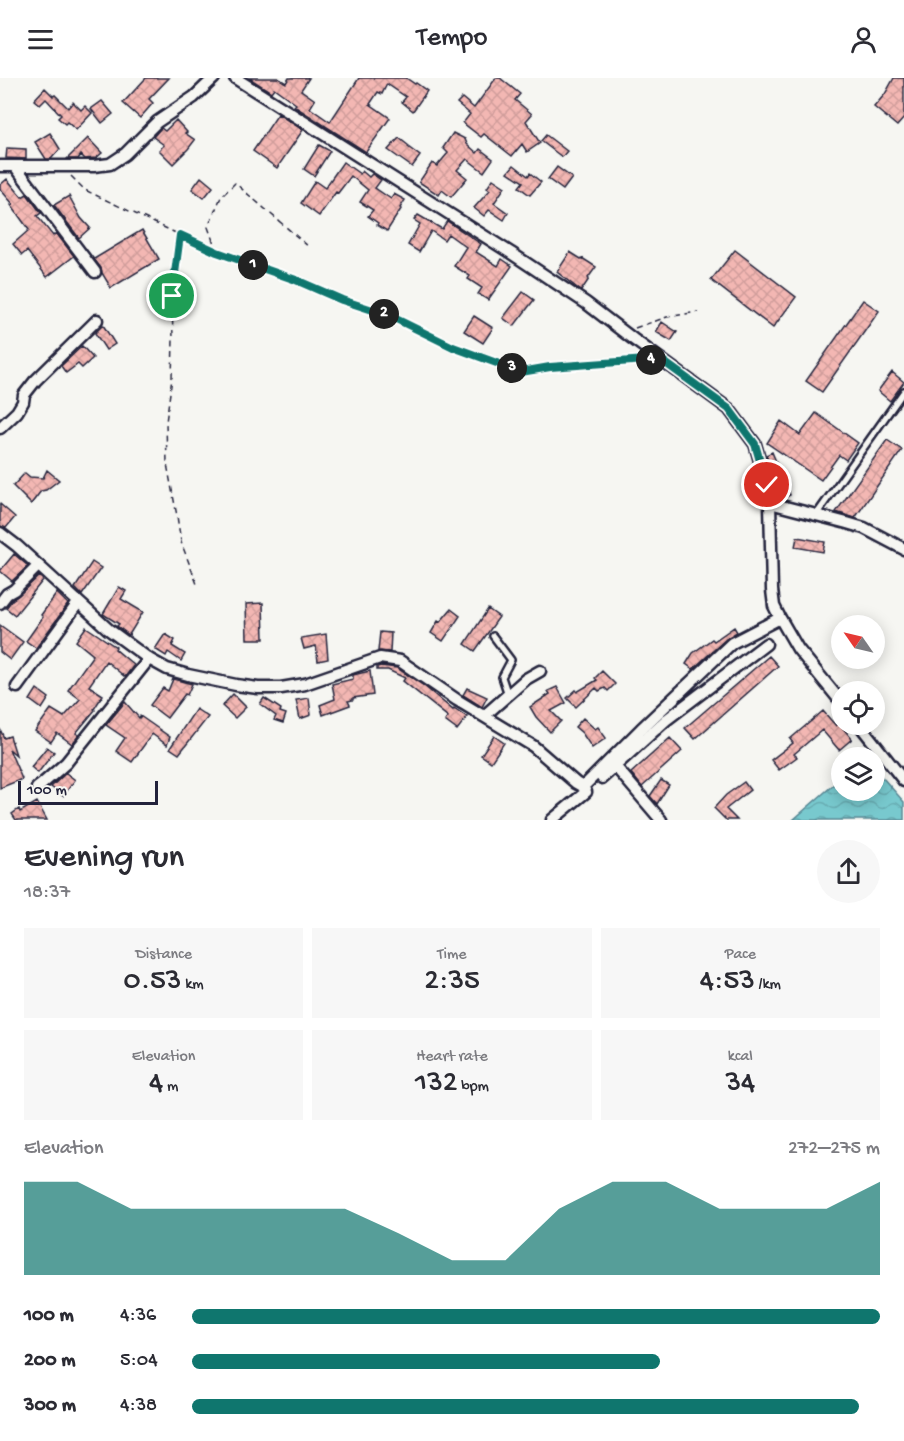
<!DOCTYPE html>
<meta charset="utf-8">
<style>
body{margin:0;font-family:"Gochi Hand",sans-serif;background:#f7f7f7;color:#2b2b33;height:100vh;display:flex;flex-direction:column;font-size:22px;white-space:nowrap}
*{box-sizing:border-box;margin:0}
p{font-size:20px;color:#7c7c81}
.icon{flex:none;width:33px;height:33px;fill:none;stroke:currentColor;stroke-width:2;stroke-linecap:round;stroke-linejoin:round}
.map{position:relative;height:742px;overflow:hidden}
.details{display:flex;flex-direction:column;background:#fff;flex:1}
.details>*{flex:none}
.needle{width:39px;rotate:304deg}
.fabs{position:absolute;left:831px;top:537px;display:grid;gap:12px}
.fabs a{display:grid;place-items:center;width:54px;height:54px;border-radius:50%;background:#fff;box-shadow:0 3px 15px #0003;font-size:30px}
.scale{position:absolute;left:18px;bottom:15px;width:140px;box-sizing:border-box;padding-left:6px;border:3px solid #22223b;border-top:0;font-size:16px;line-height:21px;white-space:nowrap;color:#22223b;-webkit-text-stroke:4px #f6f6f2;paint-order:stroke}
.pin{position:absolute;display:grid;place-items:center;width:51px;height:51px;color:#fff;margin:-26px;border:3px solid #fff;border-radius:50%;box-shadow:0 2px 6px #0007}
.km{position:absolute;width:30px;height:30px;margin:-15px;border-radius:50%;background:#222;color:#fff;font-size:16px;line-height:30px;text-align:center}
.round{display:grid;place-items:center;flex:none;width:63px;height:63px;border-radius:32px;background:#f7f7f7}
.headline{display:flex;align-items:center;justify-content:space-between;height:102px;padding:0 24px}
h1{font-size:33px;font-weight:600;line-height:45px}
.figures{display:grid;grid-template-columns:repeat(3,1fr);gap:9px;height:102px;padding:6px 24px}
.figures div{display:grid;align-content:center;border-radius:0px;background:#f7f7f7;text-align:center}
.figures b{font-size:30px;font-weight:600}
.figures small{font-size:16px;font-weight:400}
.figures p{font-size:16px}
.chart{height:168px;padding:12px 24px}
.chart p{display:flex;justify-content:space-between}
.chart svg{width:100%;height:108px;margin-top:6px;fill:#0f766e;opacity:.7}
ul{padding:0 24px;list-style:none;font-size:20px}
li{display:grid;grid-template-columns:96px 72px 1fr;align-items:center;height:45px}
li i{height:15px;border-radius:8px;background:#0f766e}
header{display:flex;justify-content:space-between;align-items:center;height:78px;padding:0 24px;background:#fff;font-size:27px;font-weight:600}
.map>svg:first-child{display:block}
.water{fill:url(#water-waves);stroke:#568693;stroke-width:1.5}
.building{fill:url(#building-cross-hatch);stroke:#22223b;stroke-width:1.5}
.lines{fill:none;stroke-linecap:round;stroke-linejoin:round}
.service-casing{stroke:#22223b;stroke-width:10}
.minor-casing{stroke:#22223b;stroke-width:15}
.path{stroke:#22223b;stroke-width:1.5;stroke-dasharray:6 4.5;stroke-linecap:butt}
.service{stroke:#f6f6f2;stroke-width:5}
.minor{stroke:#f6f6f2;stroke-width:10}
.route-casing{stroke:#fff;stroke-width:12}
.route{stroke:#0f766e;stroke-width:8}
</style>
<header><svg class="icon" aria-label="menu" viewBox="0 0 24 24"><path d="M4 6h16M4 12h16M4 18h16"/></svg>Tempo<svg class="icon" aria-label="person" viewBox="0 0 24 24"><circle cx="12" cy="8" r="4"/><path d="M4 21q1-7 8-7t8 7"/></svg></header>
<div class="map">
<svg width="904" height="742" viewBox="0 0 904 742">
<defs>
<pattern id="water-waves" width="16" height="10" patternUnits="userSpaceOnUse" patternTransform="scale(1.5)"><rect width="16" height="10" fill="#78c9ce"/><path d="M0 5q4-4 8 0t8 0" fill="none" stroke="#68acb2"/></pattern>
<pattern id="building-cross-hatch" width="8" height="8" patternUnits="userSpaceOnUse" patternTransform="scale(1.5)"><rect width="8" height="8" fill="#f3b7b3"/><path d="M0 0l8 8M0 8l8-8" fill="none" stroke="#d09d9b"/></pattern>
</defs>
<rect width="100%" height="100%" fill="#f6f6f2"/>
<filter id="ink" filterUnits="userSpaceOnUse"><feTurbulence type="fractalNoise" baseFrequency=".0167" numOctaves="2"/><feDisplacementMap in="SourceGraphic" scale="12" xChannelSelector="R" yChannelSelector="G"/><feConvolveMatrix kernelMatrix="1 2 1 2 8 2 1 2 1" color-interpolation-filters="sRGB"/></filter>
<g filter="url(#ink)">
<path class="water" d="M 875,691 L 904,724 L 904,742 L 793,742 L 841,700 L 842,712 L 874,712 Z"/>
<path class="building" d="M 146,0 L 169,0 L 149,21 L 153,25 L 140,40 L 123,25 Z
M 249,0 L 278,0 L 286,5 L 289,0 L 309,0 L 301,12 L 315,22 L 310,30 L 330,44 L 359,0 L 406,0 L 415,6 L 416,5 L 427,13 L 413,33 L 402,24 L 406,19 L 387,6 L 382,16 L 378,14 L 370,26 L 390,40 L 366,74 L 294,28 L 296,26 L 274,10 L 271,14 Z
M 496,0 L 500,0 L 520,16 L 515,22 L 532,36 L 526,43 L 540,65 L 527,74 L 522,66 L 512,78 L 484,56 L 481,59 L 463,45 L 470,36 L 457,25 L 462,20 L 474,30 Z
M 894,0 L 904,0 L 904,40 L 897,48 L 874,29 L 885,16 Z
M 45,10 L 53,18 L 55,17 L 68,30 L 73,24 L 81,32 L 85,28 L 92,35 L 76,52 L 67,44 L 65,46 L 58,40 L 61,37 L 46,21 L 40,27 L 34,22 Z
M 102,23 L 113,36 L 102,45 L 91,31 Z
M 278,36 L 303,52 L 277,90 L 253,73 Z
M 176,42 L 187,54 L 185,55 L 195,62 L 188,71 L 173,86 L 159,72 L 164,67 L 153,59 L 161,50 L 165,53 Z
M 50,55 L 60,71 L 51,81 L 46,81 L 35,64 Z
M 453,55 L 465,61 L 467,66 L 477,75 L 480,71 L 493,81 L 484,94 L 467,81 L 457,92 L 467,100 L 451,119 L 442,112 L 439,117 L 419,104 L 432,85 L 437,88 L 448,75 L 443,70 Z
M 546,57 L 567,73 L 562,79 L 541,63 Z
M 88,60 L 102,75 L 96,80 L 85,81 L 81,77 L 78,81 L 67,81 Z
M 399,60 L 409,68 L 408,69 L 420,78 L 412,89 L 388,72 Z
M 319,67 L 330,73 L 314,98 L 304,91 Z
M 7,70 L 26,71 L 26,81 L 6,80 Z
M 343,84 L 360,96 L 362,93 L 369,99 L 372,96 L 381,102 L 375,110 L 391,121 L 394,116 L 405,122 L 400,130 L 401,131 L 387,153 L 377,147 L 378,145 L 368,138 L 373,132 L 360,124 L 368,112 L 351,98 L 338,115 L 336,114 L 319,138 L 301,125 L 315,103 L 325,110 Z
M 514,87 L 528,98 L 530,95 L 541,104 L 530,117 L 519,109 L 523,104 L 508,94 Z
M 557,89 L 572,100 L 563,112 L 548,101 Z
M 201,99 L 213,109 L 204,120 L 192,111 Z
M 7,101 L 22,119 L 27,116 L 41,135 L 37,138 L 53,158 L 56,155 L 74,178 L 47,199 L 27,173 L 22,177 L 13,166 L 29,152 L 11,127 L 13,126 L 0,111 L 0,107 Z
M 493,101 L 505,109 L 494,125 L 508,135 L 504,142 L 489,132 L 484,138 L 474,130 L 490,112 L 487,110 Z
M 69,118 L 81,140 L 90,150 L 79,160 L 54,127 Z
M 418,137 L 442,151 L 447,143 L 481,166 L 476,174 L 498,188 L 502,181 L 512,188 L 488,222 L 478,216 L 482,210 L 468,201 L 470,198 L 454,188 L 466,169 L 448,156 L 444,162 L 431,153 L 419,174 L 408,167 L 420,146 L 414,142 Z
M 142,152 L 159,181 L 111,210 L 102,195 L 101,190 L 94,181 Z
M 735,172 L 796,219 L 773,250 L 711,202 Z
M 570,174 L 581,181 L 582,180 L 596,189 L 588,200 L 589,201 L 581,213 L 557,194 Z
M 523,214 L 534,222 L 514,248 L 503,240 Z
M 863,222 L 879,233 L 822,314 L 806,303 Z
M 474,238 L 493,250 L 483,265 L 464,253 Z
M 662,244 L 677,254 L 671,263 L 656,254 Z
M 103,247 L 115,266 L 106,272 L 95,255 Z
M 82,268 L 93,280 L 82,290 L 78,286 L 66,295 L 61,288 Z
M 892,294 L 904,304 L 890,323 L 878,313 Z
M 816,335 L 858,365 L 846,382 L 839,377 L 821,402 L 767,365 L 781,343 L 800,357 Z
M 887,362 L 902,372 L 855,440 L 836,434 Z
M 772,374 L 790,417 L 784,420 L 766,377 Z
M 47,392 L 59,402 L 46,412 L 41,413 L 31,426 L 13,408 L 25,395 L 30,399 L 43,400 Z
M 0,426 L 15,439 L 6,450 L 0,448 Z
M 797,459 L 825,464 L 823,474 L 795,469 Z
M 14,476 L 28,488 L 12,503 L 0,493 Z
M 92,484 L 101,490 L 82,517 L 75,510 Z
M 39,498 L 43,502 L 15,537 L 6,530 L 12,522 L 19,517 Z
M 119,509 L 126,513 L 121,521 L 143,534 L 129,557 L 117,548 L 119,546 L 103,536 Z
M 57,515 L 68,526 L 36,570 L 26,563 L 43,539 L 41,537 Z
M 263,525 L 264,561 L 247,561 L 246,526 Z
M 451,531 L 460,538 L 443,563 L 431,555 L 438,543 L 440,544 Z
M 488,531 L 499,539 L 475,573 L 465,566 Z
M 0,547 L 23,564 L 10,582 L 0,574 Z
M 86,549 L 116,569 L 115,571 L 134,587 L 125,599 L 106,583 L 89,608 L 103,617 L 94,631 L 95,632 L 76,655 L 79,657 L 72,666 L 57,655 L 51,664 L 35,653 L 51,631 L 64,639 L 80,621 L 68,612 L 93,577 L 76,563 Z
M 734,549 L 737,554 L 727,560 L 693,591 L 686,586 L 693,575 L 712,561 L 714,563 Z
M 380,554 L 391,555 L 390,574 L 378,573 Z
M 165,556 L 175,562 L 172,568 L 185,576 L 181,583 L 168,574 L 166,578 L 155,571 Z
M 326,556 L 328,581 L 318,583 L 316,568 L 304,571 L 301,560 Z
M 769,578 L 778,588 L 695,661 L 685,650 Z
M 381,588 L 397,590 L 424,608 L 453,632 L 454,630 L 467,639 L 457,652 L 445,643 L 448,639 L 403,603 L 405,600 L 388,592 L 377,592 L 377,589 Z
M 370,593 L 373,617 L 353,620 L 353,622 L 348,623 L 350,627 L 323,637 L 320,627 L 335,621 L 332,606 L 353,601 L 353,597 Z
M 602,593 L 615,606 L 608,613 L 605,610 L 599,613 L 596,610 L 576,629 L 567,620 L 576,612 L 577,614 L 597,602 L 595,600 Z
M 173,601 L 192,606 L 187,617 L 185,616 L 167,640 L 150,627 L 163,610 L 168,613 Z
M 557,609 L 566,625 L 551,633 L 561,643 L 550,654 L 536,639 L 530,629 L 550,616 L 548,613 Z
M 467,610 L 487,619 L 482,629 L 463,617 Z
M 37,611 L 49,620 L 42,631 L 30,622 Z
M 233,616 L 246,629 L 235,640 L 222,628 Z
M 264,620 L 281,631 L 280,634 L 286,636 L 283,645 L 274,642 L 276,638 L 260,626 Z
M 309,620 L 311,637 L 300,641 L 296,622 Z
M 125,624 L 139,640 L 140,638 L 170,659 L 167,667 L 152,656 L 132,684 L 116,673 L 125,660 L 106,647 Z
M 196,631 L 208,639 L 179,676 L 170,670 Z
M 823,633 L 836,648 L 839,645 L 852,661 L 839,672 L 822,652 L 794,676 L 797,679 L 779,692 L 771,682 L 793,665 L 790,661 Z
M 583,640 L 595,651 L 598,649 L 606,660 L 592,670 L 582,655 L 575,649 Z
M 0,651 L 4,660 L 10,658 L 16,677 L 9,671 L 22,701 L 0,710 Z
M 494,658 L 504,665 L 491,684 L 481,677 Z
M 670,660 L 682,673 L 642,709 L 631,695 Z
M 47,669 L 54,674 L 38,695 L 31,689 Z
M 66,695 L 75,702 L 63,718 L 51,709 Z
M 661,702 L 669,707 L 657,726 L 650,718 Z
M 744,704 L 750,712 L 726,731 L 737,742 L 726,742 L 714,730 L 726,717 Z
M 37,724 L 47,742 L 16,742 L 12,736 L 19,731 L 20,734 Z"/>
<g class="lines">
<g class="service-casing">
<path id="service" d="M 816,437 L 904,313
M 493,558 L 511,582 L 502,599 L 508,617"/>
</g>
<g class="minor-casing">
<path id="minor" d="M 235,0 L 511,175 L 586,225 L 633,261 L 729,331 L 755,366 L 767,407 L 770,425 L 772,512 L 774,528 L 780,540 L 798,571 L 842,625
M 0,88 L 94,88 L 110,86 L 125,76 L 157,44 L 194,19 L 214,0
M 15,88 L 95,194
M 0,350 L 17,334 L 23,324 L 24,317 L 35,303 L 97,242
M 770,425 L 847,445 L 864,450 L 904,471
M 0,455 L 17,468 L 108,551 L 149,581 L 167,591 L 188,597 L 236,607 L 258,610 L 281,610 L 305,606 L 380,580 L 400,583 L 457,622 L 533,668 L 576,705 L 583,709 L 641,651 L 732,565 L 780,540
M 0,525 L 7,516 L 14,512 L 38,488
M 17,609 L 78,525
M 484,638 L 526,601 L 540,593
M 859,646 L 904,703
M 615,688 L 661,742
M 602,700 L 666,642 L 766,566
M 37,710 L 41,707 L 66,685 L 149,581
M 552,742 L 586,714 L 583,709"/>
</g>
<path class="path" d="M 71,98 L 85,112 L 180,157 L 172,217 L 173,262 L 172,300 L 166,344 L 167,386 L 177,438 L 181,464 L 197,506
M 180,157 L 217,174 L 296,202 L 342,222 L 389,237 L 453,269 L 521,294 L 550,289 L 644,283
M 217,174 L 208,149 L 221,119 L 235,105 L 309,169
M 635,250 L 667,239 L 698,234"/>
<use href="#service" class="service"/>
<use href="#minor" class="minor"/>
</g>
</g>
<g class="lines" filter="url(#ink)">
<g class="route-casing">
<path id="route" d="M 172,218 L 180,157 L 217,174 L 296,202 L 342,222 L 388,237 L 453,269 L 521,294 L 550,289 L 660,281 L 729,331 L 755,366 L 767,407"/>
</g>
<use href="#route" class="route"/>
</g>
</svg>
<div class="fabs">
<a><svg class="needle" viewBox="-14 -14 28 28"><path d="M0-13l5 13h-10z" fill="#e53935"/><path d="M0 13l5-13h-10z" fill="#7c7c81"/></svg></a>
<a><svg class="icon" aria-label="locate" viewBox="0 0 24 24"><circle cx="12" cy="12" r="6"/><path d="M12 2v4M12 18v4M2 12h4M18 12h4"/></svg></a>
<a><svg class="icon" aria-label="layers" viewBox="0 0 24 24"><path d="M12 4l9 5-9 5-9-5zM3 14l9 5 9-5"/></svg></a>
</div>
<div class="scale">100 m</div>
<div class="pin" style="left:172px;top:218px;background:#1e9e55"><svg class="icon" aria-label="arrive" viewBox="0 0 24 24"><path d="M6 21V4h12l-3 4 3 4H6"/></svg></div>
<div class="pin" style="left:767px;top:407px;background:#d93025"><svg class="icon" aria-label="check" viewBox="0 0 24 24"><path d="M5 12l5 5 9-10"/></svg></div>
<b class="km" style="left:253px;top:187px">1</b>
<b class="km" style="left:384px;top:236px">2</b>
<b class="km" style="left:512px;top:290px">3</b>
<b class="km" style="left:651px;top:282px">4</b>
</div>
<section class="details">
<div class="headline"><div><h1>Evening run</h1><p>18:37</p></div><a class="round"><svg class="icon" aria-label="share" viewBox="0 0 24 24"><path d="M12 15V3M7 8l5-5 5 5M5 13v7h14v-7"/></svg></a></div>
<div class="figures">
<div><p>Distance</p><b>0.53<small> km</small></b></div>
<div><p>Time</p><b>2:35</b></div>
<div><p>Pace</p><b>4:53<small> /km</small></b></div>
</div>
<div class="figures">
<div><p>Elevation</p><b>4<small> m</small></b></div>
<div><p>Heart rate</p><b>132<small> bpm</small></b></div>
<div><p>kcal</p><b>34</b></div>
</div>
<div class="chart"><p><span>Elevation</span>272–275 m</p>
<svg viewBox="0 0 160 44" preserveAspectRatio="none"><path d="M0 44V6L10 6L20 17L30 17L40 17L50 17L60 17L70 27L80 38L90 38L100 17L110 6L120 6L130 17L140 17L150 17L160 6V44z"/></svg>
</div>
<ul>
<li><b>100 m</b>4:36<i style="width:100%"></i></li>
<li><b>200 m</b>5:04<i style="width:68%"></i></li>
<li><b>300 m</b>4:38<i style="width:97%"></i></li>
</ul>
</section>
